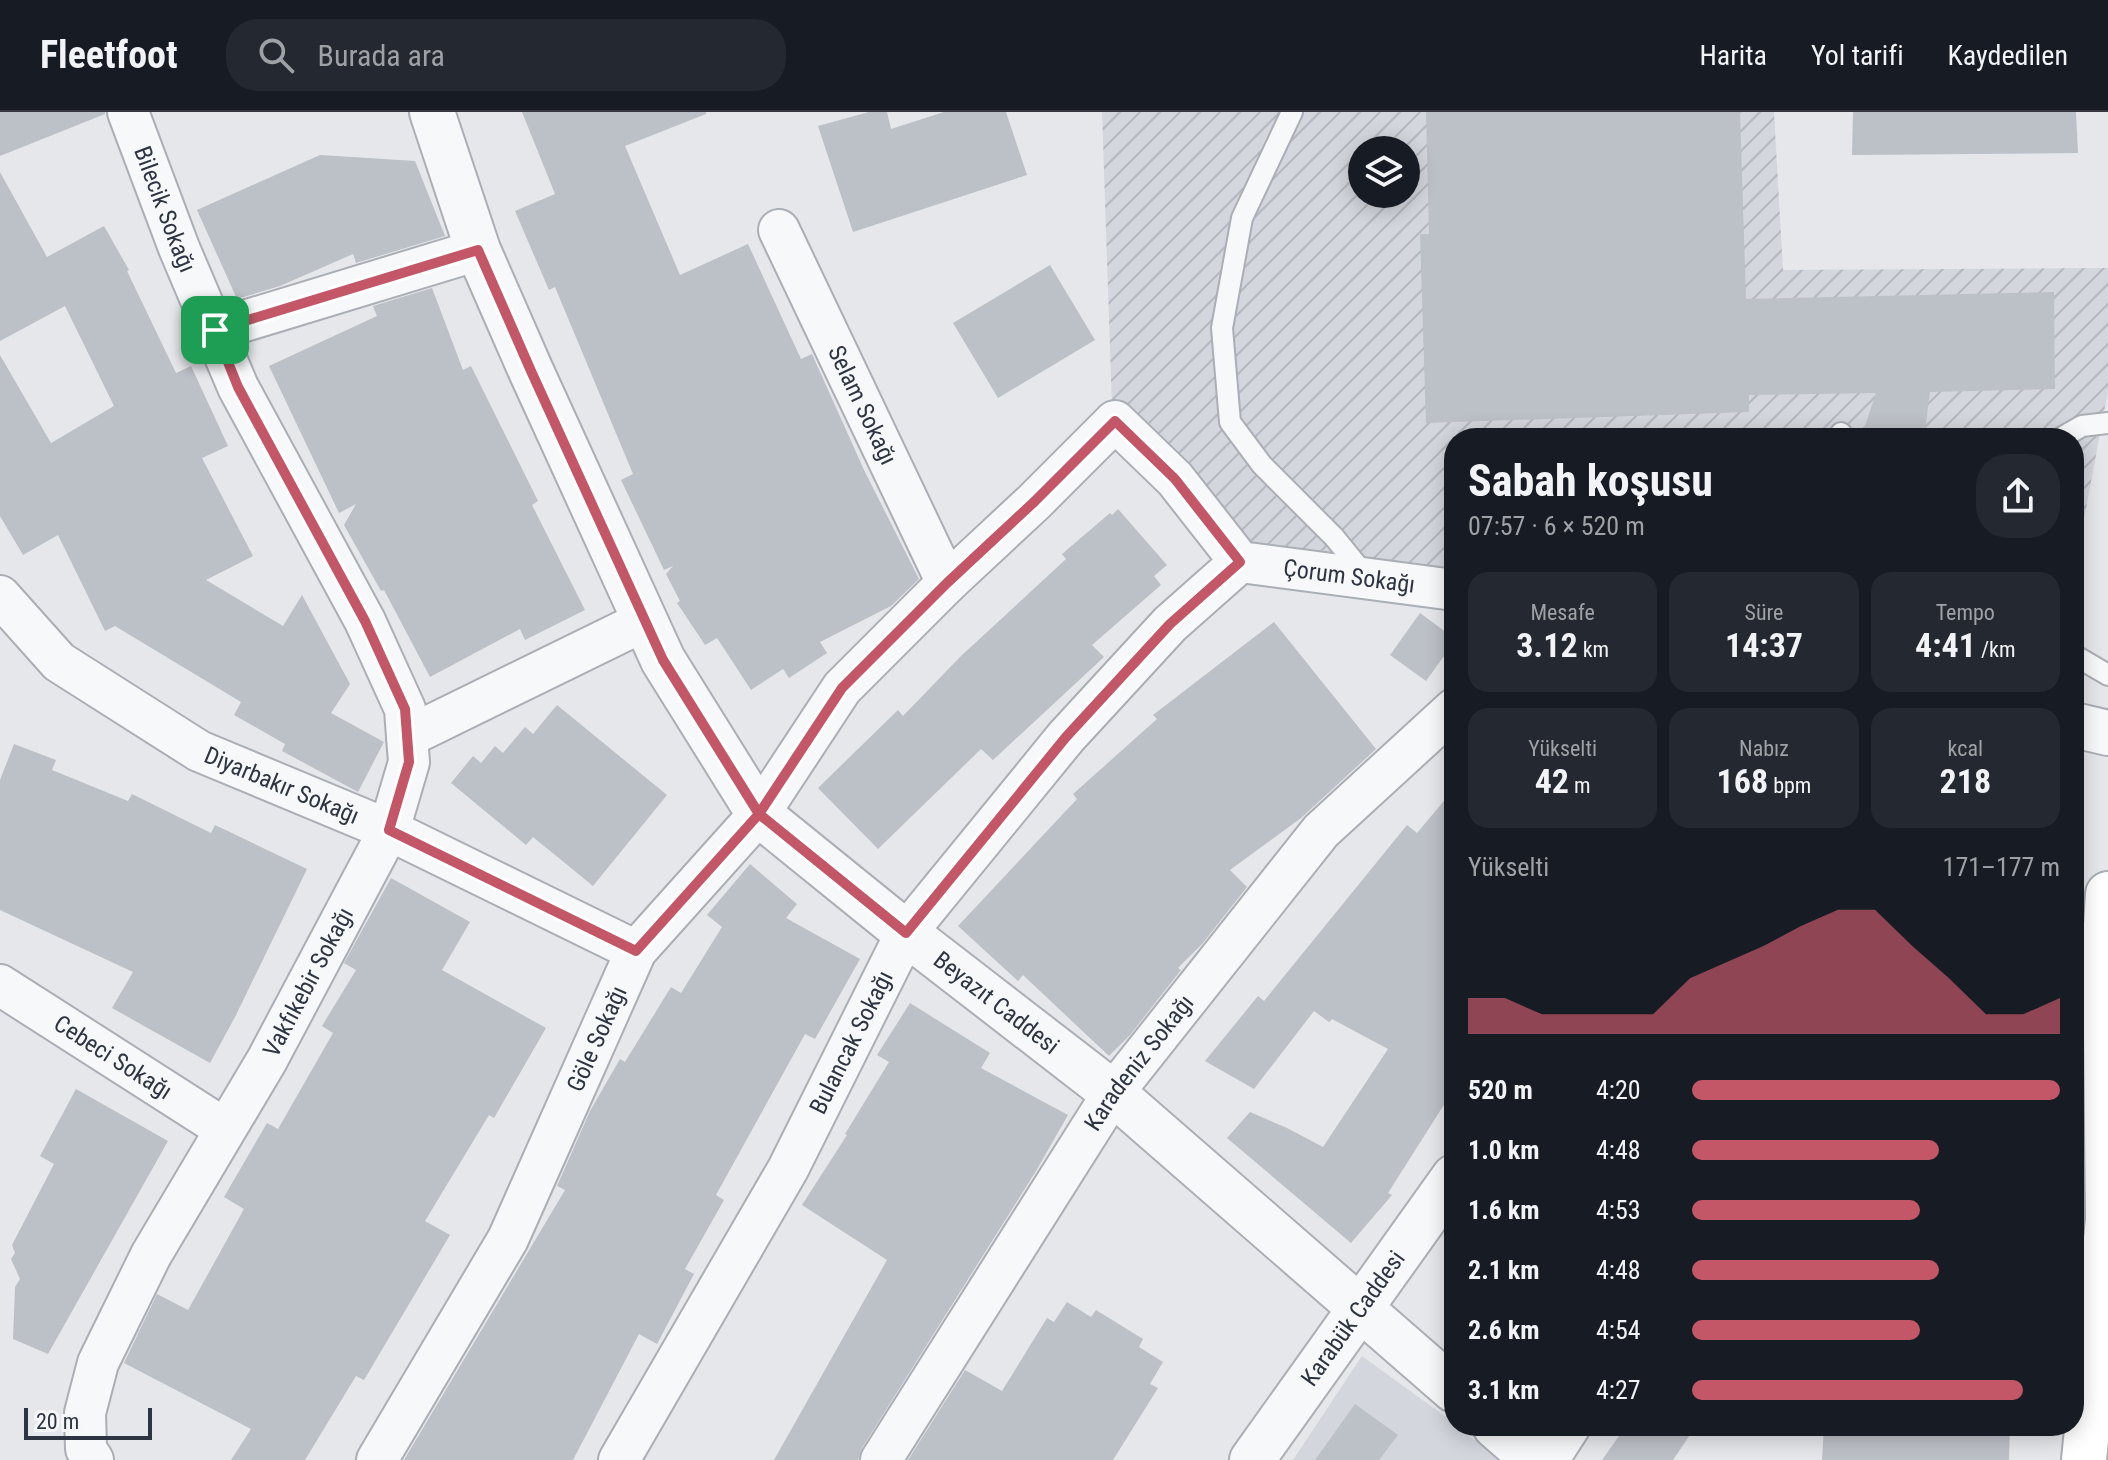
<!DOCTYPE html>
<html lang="tr">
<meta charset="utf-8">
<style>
body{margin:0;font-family:"Roboto Condensed",sans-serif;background:#242831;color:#f1f3f6;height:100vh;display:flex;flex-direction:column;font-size:30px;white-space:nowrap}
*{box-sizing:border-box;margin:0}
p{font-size:26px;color:#9ea1a6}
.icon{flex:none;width:44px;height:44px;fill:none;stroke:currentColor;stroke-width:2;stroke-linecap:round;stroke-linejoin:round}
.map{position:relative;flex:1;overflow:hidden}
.side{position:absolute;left:1444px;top:316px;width:640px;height:1008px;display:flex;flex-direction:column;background:#171b24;border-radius:32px;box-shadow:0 4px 20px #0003}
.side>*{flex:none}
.controls{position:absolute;left:1348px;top:24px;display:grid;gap:16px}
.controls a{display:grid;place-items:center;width:72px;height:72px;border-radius:50%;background:#171b24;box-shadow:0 4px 20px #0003;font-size:40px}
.scale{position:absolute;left:24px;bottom:20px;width:128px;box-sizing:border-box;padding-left:8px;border:4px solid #2d3542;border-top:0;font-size:22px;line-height:28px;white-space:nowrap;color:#2d3542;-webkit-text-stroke:6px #f4f6f8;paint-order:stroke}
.pin{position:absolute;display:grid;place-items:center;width:68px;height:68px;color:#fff;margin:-34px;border-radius:16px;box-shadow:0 4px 12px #0006}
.round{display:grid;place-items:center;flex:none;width:84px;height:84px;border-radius:32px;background:#242831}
.head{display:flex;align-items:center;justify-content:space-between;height:136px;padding:0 24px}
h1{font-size:44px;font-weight:700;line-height:60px}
.metrics{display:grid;grid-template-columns:repeat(3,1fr);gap:12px;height:136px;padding:8px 24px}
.metrics div{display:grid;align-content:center;border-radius:20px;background:#242831;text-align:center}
.metrics b{font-size:34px;font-weight:700}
.metrics small{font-size:22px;font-weight:400}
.metrics p{font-size:22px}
.chart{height:224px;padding:16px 24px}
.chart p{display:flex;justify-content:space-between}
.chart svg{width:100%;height:144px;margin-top:8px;fill:#c35768;opacity:.7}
ul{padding:0 24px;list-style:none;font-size:26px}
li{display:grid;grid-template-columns:128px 96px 1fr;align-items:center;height:60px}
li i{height:20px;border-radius:10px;background:#c35768}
header{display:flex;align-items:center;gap:48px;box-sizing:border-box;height:112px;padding:0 40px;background:#171b24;border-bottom:2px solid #363941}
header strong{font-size:38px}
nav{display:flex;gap:44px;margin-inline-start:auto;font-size:28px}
.search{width:560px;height:72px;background:#242831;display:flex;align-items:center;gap:20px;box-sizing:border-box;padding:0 28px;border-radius:32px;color:#9ea1a6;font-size:30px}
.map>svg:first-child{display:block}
.built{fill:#d3d6dd}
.industrial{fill:url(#industrial-furrows);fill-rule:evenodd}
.building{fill:#bcc0c7}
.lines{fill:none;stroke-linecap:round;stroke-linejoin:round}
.service-casing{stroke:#aaaeb5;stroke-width:24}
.minor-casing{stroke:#aaaeb5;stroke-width:44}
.tertiary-casing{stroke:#aaaeb5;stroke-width:48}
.secondary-casing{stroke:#aaaeb5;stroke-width:48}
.service{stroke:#f7f8f9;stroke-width:20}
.minor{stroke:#f7f8f9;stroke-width:40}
.tertiary{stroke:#f7f8f9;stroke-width:44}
.secondary{stroke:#fff;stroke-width:44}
.route-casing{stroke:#fff;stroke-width:16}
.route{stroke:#c35768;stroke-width:10}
.labels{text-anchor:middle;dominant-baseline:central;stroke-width:7;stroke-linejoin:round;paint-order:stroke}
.street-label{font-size:24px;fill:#2d3542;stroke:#f4f6f8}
</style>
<header>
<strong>Fleetfoot</strong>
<div class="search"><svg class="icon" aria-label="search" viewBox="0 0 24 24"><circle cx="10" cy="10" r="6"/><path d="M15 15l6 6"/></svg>Burada ara</div>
<nav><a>Harita</a><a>Yol tarifi</a><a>Kaydedilen</a></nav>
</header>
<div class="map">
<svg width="2108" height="1348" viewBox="0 0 2108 1348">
<defs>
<pattern id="industrial-furrows" width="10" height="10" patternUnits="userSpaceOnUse" patternTransform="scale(2)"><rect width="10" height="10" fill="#d3d6dd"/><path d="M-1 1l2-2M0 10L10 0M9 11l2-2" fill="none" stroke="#b5b8bf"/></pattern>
</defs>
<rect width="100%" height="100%" fill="#e5e7eb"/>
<path class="built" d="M 1362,1244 L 1454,1311 L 1454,1314 L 1503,1348 L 1293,1348 Z"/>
<path class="industrial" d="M 1102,0 L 1774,0 L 1783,158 L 2108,156 L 2108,279 L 2074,461 L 2074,326 L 1454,326 L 1454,492 L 1239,462 L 1113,325 ZM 1362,38 L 1406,38 L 1406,82 L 1362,82 Z"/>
<path class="building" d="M 0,0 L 105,0 L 105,2 L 0,44 Z
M 522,0 L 706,0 L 706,2 L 625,34 L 680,163 L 748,132 L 801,247 L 812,242 L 864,358 L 919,467 L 891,494 L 820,530 L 827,541 L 789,566 L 783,557 L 751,578 L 717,526 L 705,533 L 677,491 L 680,489 L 666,462 L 673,454 L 664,458 L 621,368 L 633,362 L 555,175 L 549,178 L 515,99 L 555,82 Z
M 869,0 L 887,0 L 891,17 L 944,0 L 1006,0 L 1027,63 L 853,120 L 818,14 Z
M 1426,0 L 1740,0 L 1746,187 L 2054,180 L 2055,277 L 1930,280 L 1924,326 L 1861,326 L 1876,281 L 1749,283 L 1749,300 L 1426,311 L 1420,122 L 1429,122 Z
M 1853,0 L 2076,0 L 2078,41 L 1852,43 Z
M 320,43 L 415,49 L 445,124 L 356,151 L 353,142 L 280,174 L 237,187 L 197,98 Z
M 0,60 L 47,145 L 104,114 L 129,158 L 127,159 L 176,261 L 191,254 L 228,334 L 202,346 L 253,444 L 206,468 L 283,514 L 302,483 L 350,572 L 331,601 L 384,630 L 358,680 L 282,639 L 285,632 L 234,603 L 241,590 L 115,514 L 105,519 L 58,423 L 23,443 L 0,404 L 0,243 L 51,331 L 114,294 L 65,194 L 0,229 Z
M 1050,153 L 1095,228 L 998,286 L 953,211 Z
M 432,176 L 463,258 L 471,254 L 538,389 L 532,393 L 585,498 L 525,528 L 520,517 L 430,565 L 384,478 L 381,479 L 344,413 L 356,392 L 339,401 L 269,254 L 377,204 L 373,194 Z
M 1118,397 L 1167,453 L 1154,464 L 1161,473 L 1092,533 L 1104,545 L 993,648 L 981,637 L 878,737 L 818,676 L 898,598 L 903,604 L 960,545 L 1066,447 L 1062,442 L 1110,401 L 1112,403 Z
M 1420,501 L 1454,526 L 1454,530 L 1426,569 L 1390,543 Z
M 1274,510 L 1376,637 L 1301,706 L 1230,758 L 1247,775 L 1202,832 L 1178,856 L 1181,858 L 1130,923 L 1109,944 L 1023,863 L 1018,869 L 958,814 L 1077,687 L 1073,682 L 1157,607 L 1153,603 Z
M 557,593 L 667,683 L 593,774 L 533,725 L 526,733 L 451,671 L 473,644 L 481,651 L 495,634 L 503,641 L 525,615 L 533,622 Z
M 14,632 L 56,648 L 52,658 L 128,689 L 132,682 L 211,721 L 215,713 L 307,757 L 235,905 L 210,951 L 112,896 L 133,860 L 0,798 L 0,668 Z
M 1454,677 L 1454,977 L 1388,1081 L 1392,1083 L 1351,1131 L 1227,1026 L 1250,1000 L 1287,1016 L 1323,1035 L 1388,937 L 1332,907 L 1329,910 L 1314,899 L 1254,977 L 1205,949 L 1258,884 L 1264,889 L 1407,713 L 1417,721 Z
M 750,752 L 797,792 L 786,806 L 860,847 L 815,927 L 805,922 L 716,1083 L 724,1088 L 685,1157 L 694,1162 L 657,1232 L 639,1222 L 573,1348 L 404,1348 L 565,1078 L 557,1074 L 590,999 L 620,947 L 625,950 L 671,875 L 681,881 L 722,815 L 707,803 Z
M 391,766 L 470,810 L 442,858 L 546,916 L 494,1006 L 489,1003 L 425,1109 L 450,1123 L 364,1268 L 356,1264 L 305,1348 L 231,1348 L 251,1317 L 124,1251 L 157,1182 L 188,1198 L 244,1097 L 224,1085 L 267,1011 L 278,1017 L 333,921 L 322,914 L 356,858 L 344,851 Z
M 910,891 L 990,941 L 981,956 L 1068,1003 L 1036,1059 L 862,1336 L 858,1348 L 774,1348 L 887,1148 L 802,1093 L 847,1023 L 845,1022 L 889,950 L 877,943 Z
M 76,977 L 168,1029 L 48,1242 L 13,1227 L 15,1175 L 20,1167 L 11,1147 L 15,1141 L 12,1133 L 54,1052 L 40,1044 Z
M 1067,1190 L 1091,1205 L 1096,1198 L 1143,1227 L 1139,1235 L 1163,1250 L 1150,1272 L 1158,1276 L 1113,1348 L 908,1348 L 965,1258 L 1002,1279 L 1047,1206 L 1054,1210 Z
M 1355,1292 L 1398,1323 L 1379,1348 L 1315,1348 Z
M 1626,1314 L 1696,1314 L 1673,1348 L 1602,1348 Z
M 1824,1314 L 2010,1314 L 2009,1348 L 1822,1348 Z"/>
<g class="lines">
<g class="service-casing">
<path id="service" d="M 1292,0 L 1242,106 L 1222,216 L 1230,310 L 1262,353 L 1334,425 L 1365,463
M 1840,326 L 1841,321
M 2061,326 L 2082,314 L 2108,311
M 2074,543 L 2108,563"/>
</g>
<g class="minor-casing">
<g id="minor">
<path id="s1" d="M 128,0 L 179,136 L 238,275 L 365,509 L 405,597 L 407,625"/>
<path id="s2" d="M 779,118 L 947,471"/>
<path d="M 215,218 L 478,138"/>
<path id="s3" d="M 0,484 L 59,550 L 199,639 L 389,718 L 636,839"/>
<path d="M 2074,840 L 2105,828"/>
<path id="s4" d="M 0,873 L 225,1017"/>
<path id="s5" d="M 93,1348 L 86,1337 L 85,1301 L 98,1251 L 151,1143 L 267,948 L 389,718 L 409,650 L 407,625 L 646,508"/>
<path id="s6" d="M 377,1348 L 508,1127 L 636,839 L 759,702 L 842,576 L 947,471 L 1034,390 L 1115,309 L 1175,367 L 1240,450 L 1454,478"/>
<path id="s7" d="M 619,1348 L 788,1057 L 906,821 L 1066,625 L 1170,512 L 1240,450"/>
<path id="s8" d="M 881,1348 L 1113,981 L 1321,719 L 1454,597"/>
<path d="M 1548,1348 L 1570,1314"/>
</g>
</g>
<g class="tertiary-casing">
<g id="tertiary">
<path id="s9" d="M 432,0 L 478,138 L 531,259 L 663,548 L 759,702 L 906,821 L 1113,981 L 1454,1278"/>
<path d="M 2074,613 L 2108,621"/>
<path d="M 1495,1314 L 1534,1348"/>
<path id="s10" d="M 1252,1348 L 1454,1065"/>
</g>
</g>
<g class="secondary-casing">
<path id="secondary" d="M 2108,782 L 2105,828 L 2108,1111
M 2084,1348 L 2108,1107"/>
</g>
<use href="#service" class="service"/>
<use href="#minor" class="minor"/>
<use href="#tertiary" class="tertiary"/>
<use href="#secondary" class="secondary"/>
</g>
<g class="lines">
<g class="route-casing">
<path id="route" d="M 215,218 L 478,138 L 531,259 L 663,548 L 759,702 L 906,821 L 1066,625 L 1170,512 L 1240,450 L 1175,367 L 1115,309 L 1034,390 L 947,471 L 842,576 L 759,702 L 636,839 L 389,718 L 409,650 L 405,597 L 365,509 L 238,275 L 215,218"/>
</g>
<use href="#route" class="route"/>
</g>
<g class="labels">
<g class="street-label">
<text stroke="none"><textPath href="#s1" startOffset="104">Bilecik Sokağı</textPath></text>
<text stroke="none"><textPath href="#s2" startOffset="194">Selam Sokağı</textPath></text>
<text stroke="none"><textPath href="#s6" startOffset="1588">Çorum Sokağı</textPath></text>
<text stroke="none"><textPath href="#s3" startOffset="344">Diyarbakır Sokağı</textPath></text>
<text stroke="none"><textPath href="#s5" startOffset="536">Vakfıkebir Sokağı</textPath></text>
<text stroke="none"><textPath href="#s9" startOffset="1080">Beyazıt Caddesi</textPath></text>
<text stroke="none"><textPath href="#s6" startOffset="476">Göle Sokağı</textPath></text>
<text stroke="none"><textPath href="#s7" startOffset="478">Bulancak Sokağı</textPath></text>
<text stroke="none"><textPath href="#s4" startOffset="134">Cebeci Sokağı</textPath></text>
<text stroke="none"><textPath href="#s8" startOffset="474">Karadeniz Sokağı</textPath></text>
<text stroke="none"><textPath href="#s10" startOffset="174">Karabük Caddesi</textPath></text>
</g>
</g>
</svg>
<div class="controls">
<a><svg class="icon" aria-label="layers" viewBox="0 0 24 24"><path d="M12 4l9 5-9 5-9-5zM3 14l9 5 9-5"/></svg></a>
</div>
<div class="scale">20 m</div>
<div class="pin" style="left:215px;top:218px;background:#1e9e55"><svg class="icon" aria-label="arrive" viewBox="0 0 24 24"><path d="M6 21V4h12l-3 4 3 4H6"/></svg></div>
<section class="side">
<div class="head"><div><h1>Sabah koşusu</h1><p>07:57 · 6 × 520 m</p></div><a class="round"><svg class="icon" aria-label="share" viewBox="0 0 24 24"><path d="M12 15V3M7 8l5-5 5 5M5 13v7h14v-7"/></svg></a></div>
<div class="metrics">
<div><p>Mesafe</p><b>3.12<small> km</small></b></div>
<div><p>Süre</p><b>14:37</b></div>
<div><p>Tempo</p><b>4:41<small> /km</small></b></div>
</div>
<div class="metrics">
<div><p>Yükselti</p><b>42<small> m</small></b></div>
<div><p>Nabız</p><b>168<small> bpm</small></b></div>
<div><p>kcal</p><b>218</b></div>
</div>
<div class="chart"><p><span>Yükselti</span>171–177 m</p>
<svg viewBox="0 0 160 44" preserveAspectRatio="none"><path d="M0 44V33L10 33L20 38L30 38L40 38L50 38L60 27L70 22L80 17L90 11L100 6L110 6L120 17L130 27L140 38L150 38L160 33V44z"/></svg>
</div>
<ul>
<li><b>520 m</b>4:20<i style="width:100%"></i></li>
<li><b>1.0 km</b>4:48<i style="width:67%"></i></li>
<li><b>1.6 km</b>4:53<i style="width:62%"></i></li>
<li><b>2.1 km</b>4:48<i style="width:67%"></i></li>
<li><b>2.6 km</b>4:54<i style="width:62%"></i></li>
<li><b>3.1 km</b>4:27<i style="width:90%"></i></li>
</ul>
</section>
</div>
